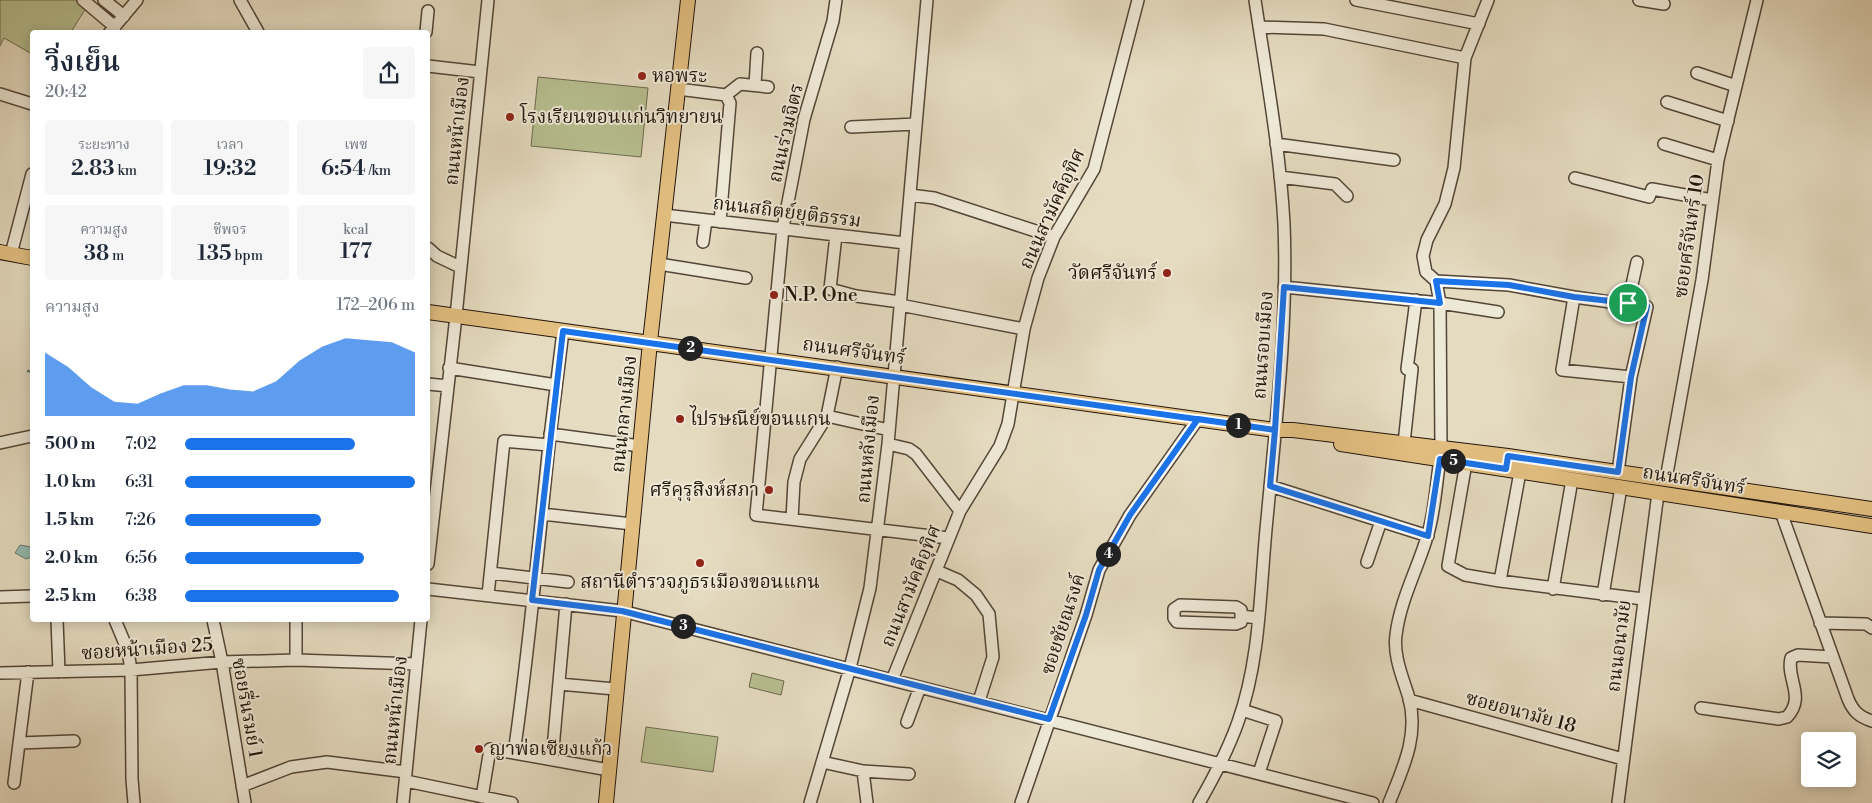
<!DOCTYPE html>
<html lang="th">
<meta charset="utf-8">
<style>
body{margin:0;font-family:"Libre Bodoni","Noto Serif Thai",serif;background:#f6f6f7;color:#1f2937;height:100vh;display:flex;flex-direction:column;font-size:19px;white-space:nowrap}
*{box-sizing:border-box;margin:0}
p{font-size:16px;color:#747a83}
.icon{flex:none;width:28px;height:28px;fill:none;stroke:currentColor;stroke-width:2;stroke-linecap:round;stroke-linejoin:round}
.map{position:relative;flex:1;overflow:hidden}
.side{position:absolute;left:30px;top:30px;width:400px;height:592px;display:flex;flex-direction:column;background:#fff;border-radius:5px;box-shadow:0 2px 12px #0003}
.side>*{flex:none}
.buttons{position:absolute;left:1801px;top:732px;display:grid;gap:10px}
.buttons a{display:grid;place-items:center;width:55px;height:55px;border-radius:5px;background:#fff;box-shadow:0 2px 12px #0003;font-size:25px}
.pin{position:absolute;display:grid;place-items:center;width:42px;height:42px;color:#fff;margin:-21px;border:2px solid #fff;border-radius:50%;box-shadow:0 1px 5px #0007}
.km{position:absolute;width:25px;height:25px;margin:-12px;border-radius:50%;background:#222;color:#fff;font-size:14px;line-height:25px;text-align:center}
.round{display:grid;place-items:center;flex:none;width:52px;height:52px;border-radius:5px;background:#f6f6f7}
.summary{display:flex;align-items:center;justify-content:space-between;height:85px;padding:0 15px}
h1{font-size:28px;font-weight:600;line-height:38px}
.metrics{display:grid;grid-template-columns:repeat(3,1fr);gap:8px;height:85px;padding:5px 15px}
.metrics div{display:grid;align-content:center;border-radius:5px;background:#f6f6f7;text-align:center}
.metrics b{font-size:21px;font-weight:600}
.metrics small{font-size:14px;font-weight:400}
.metrics p{font-size:14px}
.chart{height:140px;padding:10px 15px}
.chart p{display:flex;justify-content:space-between}
.chart svg{width:100%;height:90px;margin-top:5px;fill:#1a73e8;opacity:.7}
ul{padding:0 15px;list-style:none;font-size:16px}
li{display:grid;grid-template-columns:80px 60px 1fr;align-items:center;height:38px}
li i{height:12px;border-radius:6px;background:#1a73e8}
.map>svg:first-child{display:block}
.green{fill:#b7bf90;stroke:#6c6a4e}
.water{fill:#96bbaf;stroke:#68796d}
.lines{fill:none;stroke-linecap:round;stroke-linejoin:round}
.stream{stroke:#68796d;stroke-width:2.5}
.minor-casing{stroke:#534638;stroke-width:14}
.major-casing{stroke:#22150b;stroke-width:16}
.minor{stroke:#eee8d6;stroke-width:11}
.major{stroke:#e2be80;stroke-width:14}
.route-casing{stroke:#fff;stroke-width:10}
.route{stroke:#1a73e8;stroke-width:6}
.poi-dot{fill:#8f2418;stroke:#eee8d6;stroke-width:2}
.labels{text-anchor:middle;dominant-baseline:central;stroke-width:4;stroke-linejoin:round;paint-order:stroke}
.poi-label{font-size:19px;fill:#22150b;stroke:#eee8d6;text-anchor:start}
.street-label{font-size:19px;fill:#22150b;stroke:#eee8d6}
</style>
<div class="map">
<svg width="1872" height="803" viewBox="0 0 1872 803">
<rect width="100%" height="100%" fill="#e5dbc0"/>
<filter id="stains"><feTurbulence type="fractalNoise" baseFrequency=".004" numOctaves="4"/><feColorMatrix values="0 0 0 0 .2 0 0 0 0 .09 0 0 0 0 .02 0 0 0 .5 -.17"/></filter>
<radialGradient id="worn" r=".72"><stop offset=".6" stop-color="#630" stop-opacity="0"/><stop offset="1" stop-color="#630" stop-opacity=".3"/></radialGradient>
<path class="green" d="M 0,0 L 91,0 L 71,32 L 32,32 L 32,54 L 4,38 L 0,46 Z
M 538,77 L 648,88 L 641,157 L 531,146 Z
M 752,673 L 784,681 L 781,695 L 749,687 Z
M 646,727 L 718,737 L 713,772 L 641,762 Z"/>
<path class="water" d="M 20,545 L 32,547 L 32,557 L 26,559 L 15,553 Z"/>
<g class="lines">
<path class="stream" d="M 28,371 L 32,372"/>
<g class="minor-casing">
<path id="minor" d="M 83,0 L 115,27
M 104,0 L 124,16
M 240,0 L 258,32
M 836,0 L 833,21 L 804,119 L 783,228 L 756,515 L 948,538
M 1356,0 L 1479,24
M 1639,0 L 1664,4
M 1259,27 L 1324,29 L 1465,58
M 110,32 L 137,0
M 426,32 L 428,11
M 428,66 L 480,72
M 1697,73 L 1736,86
M 755,85 L 757,53
M 678,89 L 726,95 L 730,103 L 720,222
M 0,94 L 32,104
M 726,95 L 740,84 L 768,87
M 1667,102 L 1728,121
M 851,127 L 916,124
M 1276,144 L 1394,160
M 1664,144 L 1718,160
M 1280,177 L 1335,184 L 1347,196
M 1575,178 L 1649,197 L 1652,189 L 1712,200
M 910,195 L 934,198 L 1054,237
M 664,215 L 905,243
M 836,235 L 830,289 L 856,296 L 900,302
M 703,242 L 706,220
M 428,248 L 437,256 L 460,267
M 11,254 L 32,174
M 659,264 L 746,278
M 1436,281 L 1509,285 L 1574,297 L 1647,307 L 1631,377 L 1618,472
M 1284,287 L 1440,303 L 1498,312
M 1574,297 L 1562,370 L 1631,377
M 1628,303 L 1637,262
M 900,305 L 1024,329
M 449,368 L 556,385
M 428,384 L 448,386
M 827,416 L 889,430
M 550,434 L 640,446
M 0,443 L 32,436
M 1404,443 L 1412,369 L 1407,369 L 1416,300
M 888,444 L 909,449 L 916,454 L 960,511
M 549,445 L 563,331
M 1441,448 L 1440,303 L 1436,281 L 1426,272 L 1423,256 L 1427,240 L 1445,204 L 1454,168 L 1465,58 L 1488,0
M 1466,463 L 1448,566 L 1465,575 L 1500,581 L 1643,599
M 1666,479 L 1702,280 L 1718,160 L 1757,0
M 1270,486 L 1428,536
M 1781,512 L 1848,699 C 1853,711 1859,717 1872,721
M 542,514 L 632,524
M 792,519 L 794,482 L 800,459 L 827,416 L 837,367
M 1367,562 L 1381,521
M 428,564 L 456,316 L 488,0
M 937,571 L 958,580 L 976,595 L 989,614 L 993,657 L 979,701
M 491,573 L 568,582
M 1500,581 L 1520,472
M 428,589 L 622,611 L 1373,803
M 1553,589 L 1572,480
M 488,595 L 504,441 L 549,445 C 538,548 529,651 514,753 L 609,770
M 1603,595 L 1621,487
M 0,597 L 32,596
M 1241,616 L 1241,610 L 1236,607 L 1180,605 L 1174,609 L 1174,618 L 1177,622 L 1236,624 L 1241,622 L 1241,616 L 1258,618
M 57,620 L 59,672
M 115,620 L 128,651 L 131,670 L 132,779 L 134,803
M 213,620 L 222,662 L 245,803
M 1820,623 L 1866,624 L 1872,628
M 296,660 L 296,620
M 0,673 L 131,670 L 222,662 L 296,660 L 416,664
M 892,680 L 960,511 L 1000,446 L 1008,424 L 1024,329 L 1038,278 L 1054,237 L 1094,169 L 1138,0
M 559,684 L 615,689
M 1409,700 L 1623,759
M 1701,708 L 1779,719 L 1787,717 C 1806,697 1786,679 1791,658 L 1798,655 L 1832,657
M 1242,710 L 1276,721 L 1259,773
M 907,722 L 920,687
M 19,743 L 74,741
M 552,760 L 566,604
M 822,762 L 863,771 L 909,774
M 863,771 L 867,803
M 406,781 L 512,803
M 14,783 L 28,672
M 242,786 L 291,767 L 327,762 L 406,772
M 482,797 L 490,749 L 514,753
M 403,803 L 421,620
M 810,803 L 850,668 L 870,588 L 888,444 L 927,0
M 1021,803 L 1086,615 L 1099,570 L 1130,515 L 1198,419
M 1199,803 C 1214,777 1228,750 1238,722 C 1261,658 1260,586 1267,519 C 1276,422 1288,322 1284,224 C 1280,149 1266,74 1255,0
M 1389,803 C 1403,768 1419,736 1409,698 C 1403,678 1393,656 1396,635 C 1400,601 1417,570 1427,537 C 1435,513 1436,484 1440,459
M 1618,803 L 1658,493"/>
</g>
<g class="major-casing">
<path id="major" d="M 0,252 L 32,258
M 428,312 L 1275,430 L 1293,430 L 1508,456 L 1872,509
M 1341,444 L 1872,526
M 606,803 L 650,342 L 688,0"/>
</g>
<use href="#minor" class="minor"/>
<use href="#major" class="major"/>
</g>
<g class="lines">
<g class="route-casing">
<path id="route" d="M 1628,303 L 1574,297 L 1509,285 L 1436,281 L 1440,303 L 1284,287 L 1275,430 L 563,331 L 532,600 L 622,611 L 1049,719 L 1086,615 L 1099,570 L 1130,515 L 1198,419 L 1275,430 L 1270,486 L 1428,536 L 1440,459 L 1506,469 L 1508,456 L 1618,472 L 1631,377 L 1647,306 L 1628,303"/>
</g>
<use href="#route" class="route"/>
</g>
<g class="poi-dot">
<circle cx="642" cy="76" r="5"/>
<circle cx="510" cy="117" r="5"/>
<circle cx="1167" cy="273" r="5"/>
<circle cx="774" cy="295" r="5"/>
<circle cx="680" cy="419" r="5"/>
<circle cx="769" cy="490" r="5"/>
<circle cx="700" cy="563" r="5"/>
<circle cx="479" cy="749" r="5"/>
</g>
<g class="labels">
<g class="poi-label">
<text x="652" y="76">หอพระ</text>
<text x="520" y="117">โรงเรียนขอนแก่นวิทยายน</text>
<text x="1157" y="273" text-anchor="end">วัดศรีจันทร์</text>
<text x="784" y="295">N.P. One</text>
<text x="690" y="419">ไปรษณีย์ขอนแกน</text>
<text x="759" y="490" text-anchor="end">ศรีคุรุสิงห์สภา</text>
<text x="700" y="582" text-anchor="middle">สถานีตำรวจภูธรเมืองขอนแกน</text>
<text x="489" y="749">ญาพ่อเซียงแก้ว</text>
</g>
<g class="street-label">
<text transform="translate(457 131) rotate(-84)">ถนนหน้าเมือง</text>
<text transform="translate(786 133) rotate(-77)">ถนนร่วมจิตร</text>
<text transform="translate(1052 209) rotate(-65)">ถนนสามัคคีอุทิศ</text>
<text transform="translate(787 212) rotate(7)">ถนนสถิตย์ยุติธรรม</text>
<text transform="translate(1689 236) rotate(-82)">ซอยศรีจันทร์ 10</text>
<text transform="translate(1263 345) rotate(-86)">ถนนรอบเมือง</text>
<text transform="translate(854 351) rotate(8)">ถนนศรีจันทร์</text>
<text transform="translate(624 414) rotate(-84)">ถนนกลางเมือง</text>
<text transform="translate(868 449) rotate(-85)">ถนนหลังเมือง</text>
<text transform="translate(1694 480) rotate(9)">ถนนศรีจันทร์</text>
<text transform="translate(911 586) rotate(-68)">ถนนสามัคคีอุทิศ</text>
<text transform="translate(1063 624) rotate(-72)">ซอยชัยณรงค์</text>
<text transform="translate(1619 646) rotate(-83)">ถนนอนามัย</text>
<text transform="translate(147 649) rotate(-4)">ซอยหน้าเมือง 25</text>
<text transform="translate(247 708) rotate(80)">ซอยรื่นรมย์ 1</text>
<text transform="translate(395 710) rotate(-84)">ถนนหน้าเมือง</text>
<text transform="translate(1521 712) rotate(15)">ซอยอนามัย 18</text>
</g>
</g>
<rect width="100%" height="100%" filter="url(#stains)"/>
<rect width="100%" height="100%" fill="url(#worn)"/>
</svg>
<div class="buttons">
<a><svg class="icon" aria-label="layers" viewBox="0 0 24 24"><path d="M12 4l9 5-9 5-9-5zM3 14l9 5 9-5"/></svg></a>
</div>
<div class="pin" style="left:1628px;top:303px;background:#1e9e55"><svg class="icon" aria-label="arrive" viewBox="0 0 24 24"><path d="M6 21V4h12l-3 4 3 4H6"/></svg></div>
<b class="km" style="left:1238px;top:425px">1</b>
<b class="km" style="left:690px;top:348px">2</b>
<b class="km" style="left:683px;top:626px">3</b>
<b class="km" style="left:1108px;top:554px">4</b>
<b class="km" style="left:1453px;top:461px">5</b>
<section class="side">
<div class="summary"><div><h1>วิ่งเย็น</h1><p>20:42</p></div><a class="round"><svg class="icon" aria-label="share" viewBox="0 0 24 24"><path d="M12 15V3M7 8l5-5 5 5M5 13v7h14v-7"/></svg></a></div>
<div class="metrics">
<div><p>ระยะทาง</p><b>2.83<small> km</small></b></div>
<div><p>เวลา</p><b>19:32</b></div>
<div><p>เพซ</p><b>6:54<small> /km</small></b></div>
</div>
<div class="metrics">
<div><p>ความสูง</p><b>38<small> m</small></b></div>
<div><p>ชีพจร</p><b>135<small> bpm</small></b></div>
<div><p>kcal</p><b>177</b></div>
</div>
<div class="chart"><p><span>ความสูง</span>172–206 m</p>
<svg viewBox="0 0 160 44" preserveAspectRatio="none"><path d="M0 44V13L10 20L20 30L30 37L40 38L50 33L60 29L70 29L80 31L90 32L100 27L110 17L120 10L130 6L140 7L150 8L160 13V44z"/></svg>
</div>
<ul>
<li><b>500 m</b>7:02<i style="width:74%"></i></li>
<li><b>1.0 km</b>6:31<i style="width:100%"></i></li>
<li><b>1.5 km</b>7:26<i style="width:59%"></i></li>
<li><b>2.0 km</b>6:56<i style="width:78%"></i></li>
<li><b>2.5 km</b>6:38<i style="width:93%"></i></li>
</ul>
</section>
</div>
